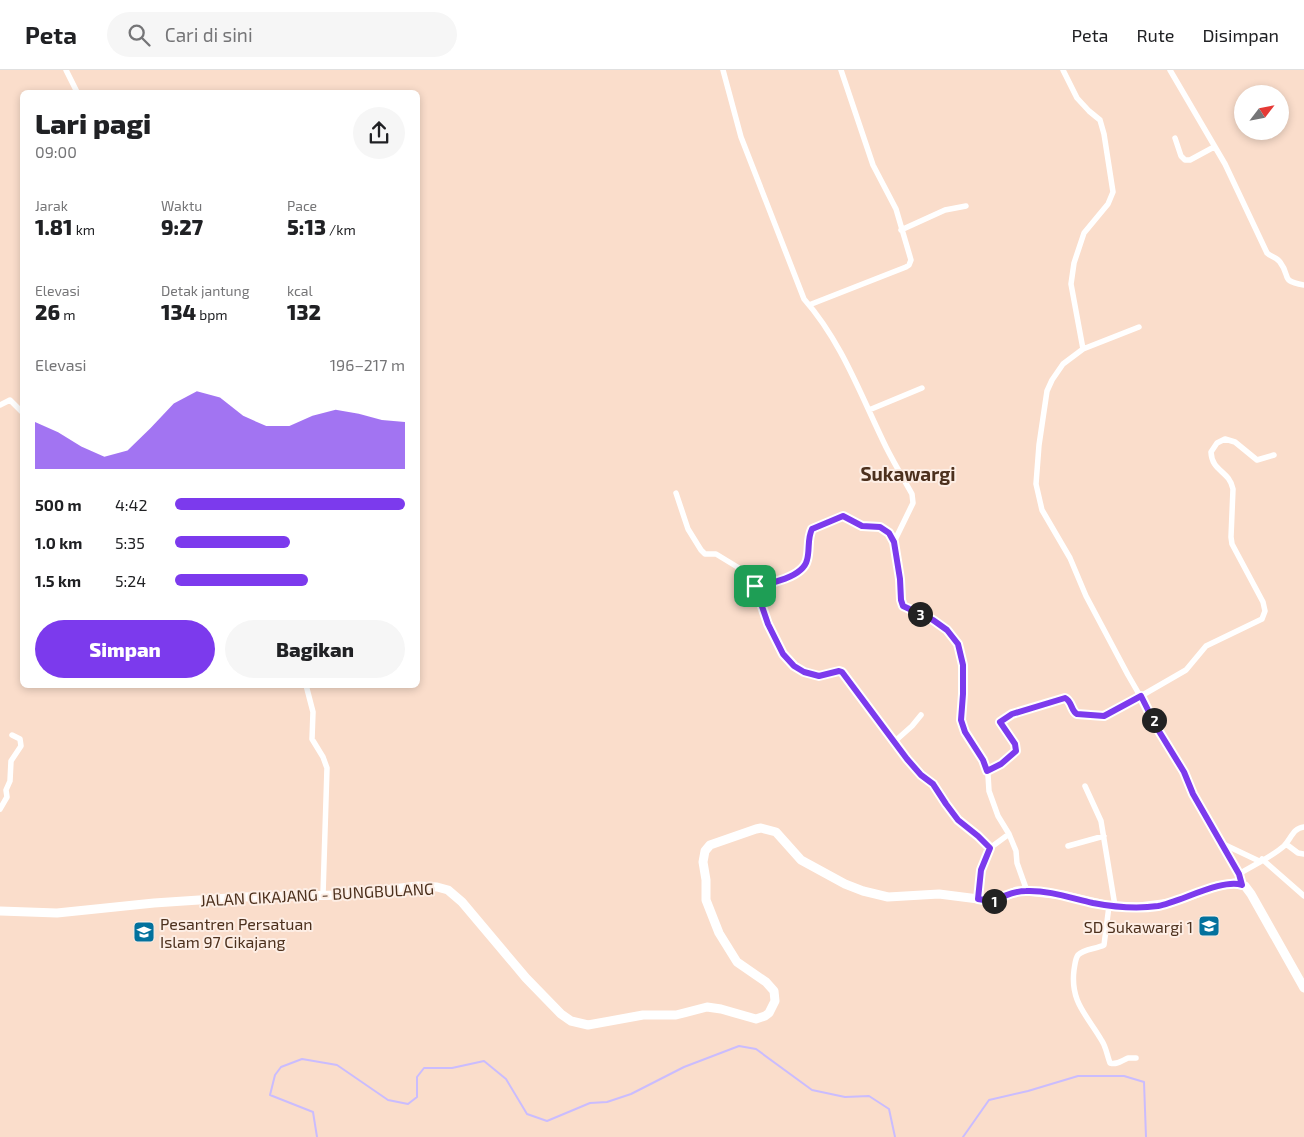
<!DOCTYPE html>
<html lang="id">
<meta charset="utf-8">
<style>
body{margin:0;font-family:"Exo 2",sans-serif;background:#f6f6f6;color:#202124;height:100vh;display:flex;flex-direction:column;font-size:19px;white-space:nowrap}
*{box-sizing:border-box;margin:0}
p{font-size:16px;color:#757577}
.icon{flex:none;width:28px;height:28px;fill:none;stroke:currentColor;stroke-width:2;stroke-linecap:round;stroke-linejoin:round}
.map{position:relative;flex:1;overflow:hidden}
.panel{position:absolute;left:20px;top:20px;width:400px;height:598px;display:flex;flex-direction:column;background:#fff;border-radius:8px;box-shadow:0 2px 8px #0003}
.panel>*{flex:none}
.needle{width:32px;rotate:58deg}
.buttons{position:absolute;left:1234px;top:15px;display:grid;gap:10px}
.buttons a{display:grid;place-items:center;width:55px;height:55px;border-radius:50%;background:#fff;box-shadow:0 2px 8px #0003;font-size:25px}
.pin{position:absolute;display:grid;place-items:center;width:42px;height:42px;color:#fff;margin:-21px;border-radius:10px;box-shadow:0 2px 8px #0006}
.km{position:absolute;width:25px;height:25px;margin:-12px;border-radius:50%;background:#222;color:#fff;font-size:14px;line-height:25px;text-align:center}
.round{display:grid;place-items:center;flex:none;width:52px;height:52px;border-radius:26px;background:#f6f6f6}
.overview{display:flex;align-items:center;justify-content:space-between;height:85px;padding:0 15px}
h1{font-size:28px;font-weight:800;line-height:38px}
.stats{display:grid;grid-template-columns:repeat(3,1fr);gap:8px;height:85px;padding:5px 15px}
.stats div{display:grid;align-content:center}
.stats b{font-size:21px;font-weight:800}
.stats small{font-size:14px;font-weight:400}
.stats p{font-size:14px}
.chart{height:140px;padding:10px 15px}
.chart p{display:flex;justify-content:space-between}
.chart svg{width:100%;height:90px;margin-top:5px;fill:#7c3aed;opacity:.7}
.action{display:flex;gap:10px;margin-top:auto;padding:10px 15px}
.action a{flex:1;height:58px;border-radius:30px;background:#7c3aed;color:#fff;font-size:20px;font-weight:800;line-height:58px;text-align:center}
.action a+a{background:#f6f6f6;color:#202124}
ul{padding:0 15px;list-style:none;font-size:16px}
li{display:grid;grid-template-columns:80px 60px 1fr;align-items:center;height:38px}
li i{height:12px;border-radius:6px;background:#7c3aed}
header{display:flex;align-items:center;gap:30px;box-sizing:border-box;height:70px;padding:0 25px;background:#fff;border-bottom:1px solid #e0e0e0}
header strong{font-size:24px}
nav{display:flex;gap:28px;margin-inline-start:auto;font-size:18px}
.search{width:350px;height:45px;background:#f6f6f6;display:flex;align-items:center;gap:12px;box-sizing:border-box;padding:0 18px;border-radius:28px;color:#757577;font-size:19px}
.map>svg:first-child{display:block}
.lines{fill:none;stroke-linecap:round;stroke-linejoin:round}
.stream{stroke:#cabcfe;stroke-width:2}
.street{stroke:#fff;stroke-width:5.5}
.primary{stroke:#fff;stroke-width:9}
.route-casing{stroke:#fff;stroke-width:10}
.route{stroke:#7c3aed;stroke-width:6}
.labels{text-anchor:middle;dominant-baseline:central;stroke-width:4;stroke-linejoin:round;paint-order:stroke}
.street-label{font-size:16px;fill:#4c301d;stroke:#fdeee5}
.poi-label{font-size:16px;fill:#4c301d;stroke:#fdeee5;text-anchor:start}
.quarter-label{font-size:19px;font-weight:bold;fill:#4c301d;stroke:#fdeee5}
</style>
<header>
<strong>Peta</strong>
<div class="search"><svg class="icon" aria-label="search" viewBox="0 0 24 24"><circle cx="10" cy="10" r="6"/><path d="M15 15l6 6"/></svg>Cari di sini</div>
<nav><a>Peta</a><a>Rute</a><a>Disimpan</a></nav>
</header>
<div class="map">
<svg width="1304" height="1067" viewBox="0 0 1304 1067">
<rect width="100%" height="100%" fill="#faddcb"/>
<g class="lines">
<path class="stream" d="M 317,1067 L 313,1042 L 270,1025 L 275,1005 L 281,997 L 302,989 L 337,995 L 388,1030 L 408,1034 L 417,1027 L 417,1007 L 424,998 L 452,998 L 484,991 L 506,1009 L 527,1044 L 547,1051 L 590,1033 L 607,1032 L 631,1024 L 684,997 L 739,976 L 756,979 L 812,1020 L 845,1027 L 869,1026 L 889,1039 L 895,1067
M 963,1067 L 989,1030 L 1028,1021 L 1078,1006 L 1124,1006 L 1144,1012 L 1146,1067"/>
<path class="street" d="M 66,0 L 77,22
M 723,0 L 741,67 L 804,229 C 842,272 861,326 886,377 C 894,393 903,408 912,424 L 913,433 L 894,472 L 901,531 L 907,538 L 933,550 L 947,560 L 958,574 L 963,595 L 961,650 L 965,662 L 983,690 L 988,705 L 989,721 L 998,746 L 1009,764 L 1016,781 L 1017,793 L 1027,821
M 1063,0 L 1077,28 L 1089,41 L 1100,50 L 1104,64 L 1113,122 L 1108,134 L 1084,163 L 1074,193 L 1071,214 L 1083,279 L 1063,294 L 1052,310 L 1047,321 L 1039,375 L 1036,414 L 1042,440 L 1070,488 L 1086,526 L 1128,605 L 1184,702 L 1193,724 L 1239,804 L 1242,815
M 1170,0 L 1225,94 L 1267,183 C 1271,187 1277,187 1280,192 C 1292,208 1279,210 1304,215
M 1175,68 L 1181,86 L 1185,90 L 1190,90 L 1214,77
M 901,160 L 945,140 L 966,136
M 809,235 L 906,197 L 909,195 L 911,190 L 896,139 L 873,95 L 841,0
M 1083,279 L 1139,257
M 0,335 L 10,330 L 22,342
M 869,340 L 922,318
M 676,423 L 688,459 L 701,480 L 705,484 L 716,484 L 739,498 L 747,511 L 755,517 L 768,554 L 788,590 L 798,599 L 813,604 L 825,605 L 839,601 L 842,602 L 907,689 L 928,712 L 933,714 L 958,750 L 978,766 L 990,778 L 1009,764
M 755,517 C 770,514 803,507 807,490 C 810,480 807,469 812,459 L 843,446 L 862,456 L 884,459 L 889,463 L 894,472
M 306,615 L 313,642 L 312,669 L 323,687 L 327,698 L 323,824
M 894,672 L 912,656 L 921,645
M 987,701 L 1006,691 L 1016,681 L 1015,673 L 1001,653 C 1004,646 1054,631 1065,628 C 1071,631 1071,641 1077,644 L 1099,647 L 1108,645 L 1186,600 L 1206,576 L 1262,549 L 1265,541 L 1263,532 L 1232,474 L 1231,467 L 1233,419 C 1229,400 1212,402 1211,382 L 1217,373 L 1225,369 L 1235,372 L 1257,390 L 1274,385
M 1085,716 L 1101,751 L 1115,836
M 0,739 L 7,727 L 6,720 L 10,711 L 11,691 L 21,676 L 20,669 L 12,665
M 1219,772 L 1259,791
M 1286,774 L 1298,783 L 1304,784
M 1068,776 L 1104,766
M 1262,789 L 1304,826
M 1239,804 C 1252,796 1273,786 1284,776 C 1291,769 1293,758 1304,757
M 978,829 L 981,801 L 990,778
M 1109,836 L 1104,875 C 1096,879 1084,879 1078,885 C 1075,889 1075,895 1074,900 C 1070,932 1087,945 1102,971 C 1106,977 1107,985 1110,993 C 1117,995 1121,991 1128,988 C 1128,988 1135,988 1136,988"/>
<path class="primary" d="M 0,841 L 57,843 L 154,833 L 244,827 L 342,825 L 418,816 L 437,817 L 448,820 L 462,832 L 526,908 L 561,944 L 571,951 L 588,955 L 643,945 L 676,945 L 707,937 L 721,939 L 756,949 L 765,946 L 769,943 L 775,931 L 774,921 L 766,912 L 737,892 L 719,863 L 706,830 L 706,810 L 703,792 L 705,781 L 710,775 L 756,759 L 761,758 L 776,762 L 801,790 L 845,814 L 863,821 L 888,827 L 939,824 L 994,831 L 1017,821 L 1027,821 L 1062,825 L 1109,836 L 1139,837 L 1170,833 L 1217,816 L 1235,813 L 1245,816 L 1251,824 L 1304,918"/>
</g>
<g class="lines">
<g class="route-casing">
<path id="route" d="M 843,446 L 862,456 L 880,457 L 889,463 L 894,472 L 900,509 L 901,530 L 903,536 L 933,550 L 947,560 L 958,574 L 963,595 L 963,624 L 961,650 L 965,662 L 983,690 L 987,701 L 1001,694 L 1016,681 L 1015,674 L 1000,652 L 1012,644 L 1065,628 C 1072,631 1071,641 1077,644 L 1104,646 L 1141,626 L 1157,658 L 1184,702 L 1193,724 L 1239,804 L 1242,815 C 1223,808 1180,832 1158,836 C 1137,839 1114,837 1093,833 C 1071,828 1048,820 1026,821 C 1006,821 1000,833 978,829 L 981,800 L 990,778 L 978,766 L 958,750 L 946,734 L 933,714 L 921,705 L 907,689 L 842,602 L 839,601 L 819,606 L 804,602 L 794,596 L 783,584 L 768,554 L 755,516 C 770,514 803,507 807,490 C 810,480 807,469 812,459 Z"/>
</g>
<use href="#route" class="route"/>
</g>
<defs>
<g id="school-square" transform="scale(1.125)"><rect x="-9" y="-9" width="18" height="18" rx="4" fill="#02719d" stroke="#fdeee5"/><path d="M0-5L7-2L0 1L-7-2ZM-4 1L0 2.5L4 1V4Q0 6-4 4Z" fill="#fff"/></g>
</defs>
<g fill-rule="evenodd">
<use href="#school-square" x="1209" y="856"/>
<use href="#school-square" x="144" y="862"/>
</g>
<g class="labels">
<g class="street-label">
<text transform="translate(317 824) rotate(-3)">JALAN CIKAJANG - BUNGBULANG</text>
</g>
<g class="poi-label">
<text x="160" y="853">Pesantren Persatuan<tspan x="160" dy="18">Islam 97 Cikajang</tspan></text>
<text x="1193" y="856" text-anchor="end">SD Sukawargi 1</text>
</g>
<g class="quarter-label">
<text x="908" y="403">Sukawargi</text>
</g>
</g>
</svg>
<div class="buttons">
<a><svg class="needle" viewBox="-14 -14 28 28"><path d="M0-13l5 13h-10z" fill="#e53935"/><path d="M0 13l5-13h-10z" fill="#757577"/></svg></a>
</div>
<div class="pin" style="left:755px;top:516px;background:#1e9e55"><svg class="icon" aria-label="arrive" viewBox="0 0 24 24"><path d="M6 21V4h12l-3 4 3 4H6"/></svg></div>
<b class="km" style="left:994px;top:831px">1</b>
<b class="km" style="left:1154px;top:650px">2</b>
<b class="km" style="left:920px;top:544px">3</b>
<section class="panel">
<div class="overview"><div><h1>Lari pagi</h1><p>09:00</p></div><a class="round"><svg class="icon" aria-label="share" viewBox="0 0 24 24"><path d="M12 15V3M7 8l5-5 5 5M5 13v7h14v-7"/></svg></a></div>
<div class="stats">
<div><p>Jarak</p><b>1.81<small> km</small></b></div>
<div><p>Waktu</p><b>9:27</b></div>
<div><p>Pace</p><b>5:13<small> /km</small></b></div>
</div>
<div class="stats">
<div><p>Elevasi</p><b>26<small> m</small></b></div>
<div><p>Detak jantung</p><b>134<small> bpm</small></b></div>
<div><p>kcal</p><b>132</b></div>
</div>
<div class="chart"><p><span>Elevasi</span>196–217 m</p>
<svg viewBox="0 0 160 44" preserveAspectRatio="none"><path d="M0 44V21L10 26L20 33L30 38L40 35L50 24L60 12L70 6L80 9L90 18L100 23L110 23L120 18L130 15L140 17L150 20L160 21V44z"/></svg>
</div>
<ul>
<li><b>500 m</b>4:42<i style="width:100%"></i></li>
<li><b>1.0 km</b>5:35<i style="width:50%"></i></li>
<li><b>1.5 km</b>5:24<i style="width:58%"></i></li>
</ul>
<div class="action"><a>Simpan</a><a>Bagikan</a></div>
</section>
</div>
